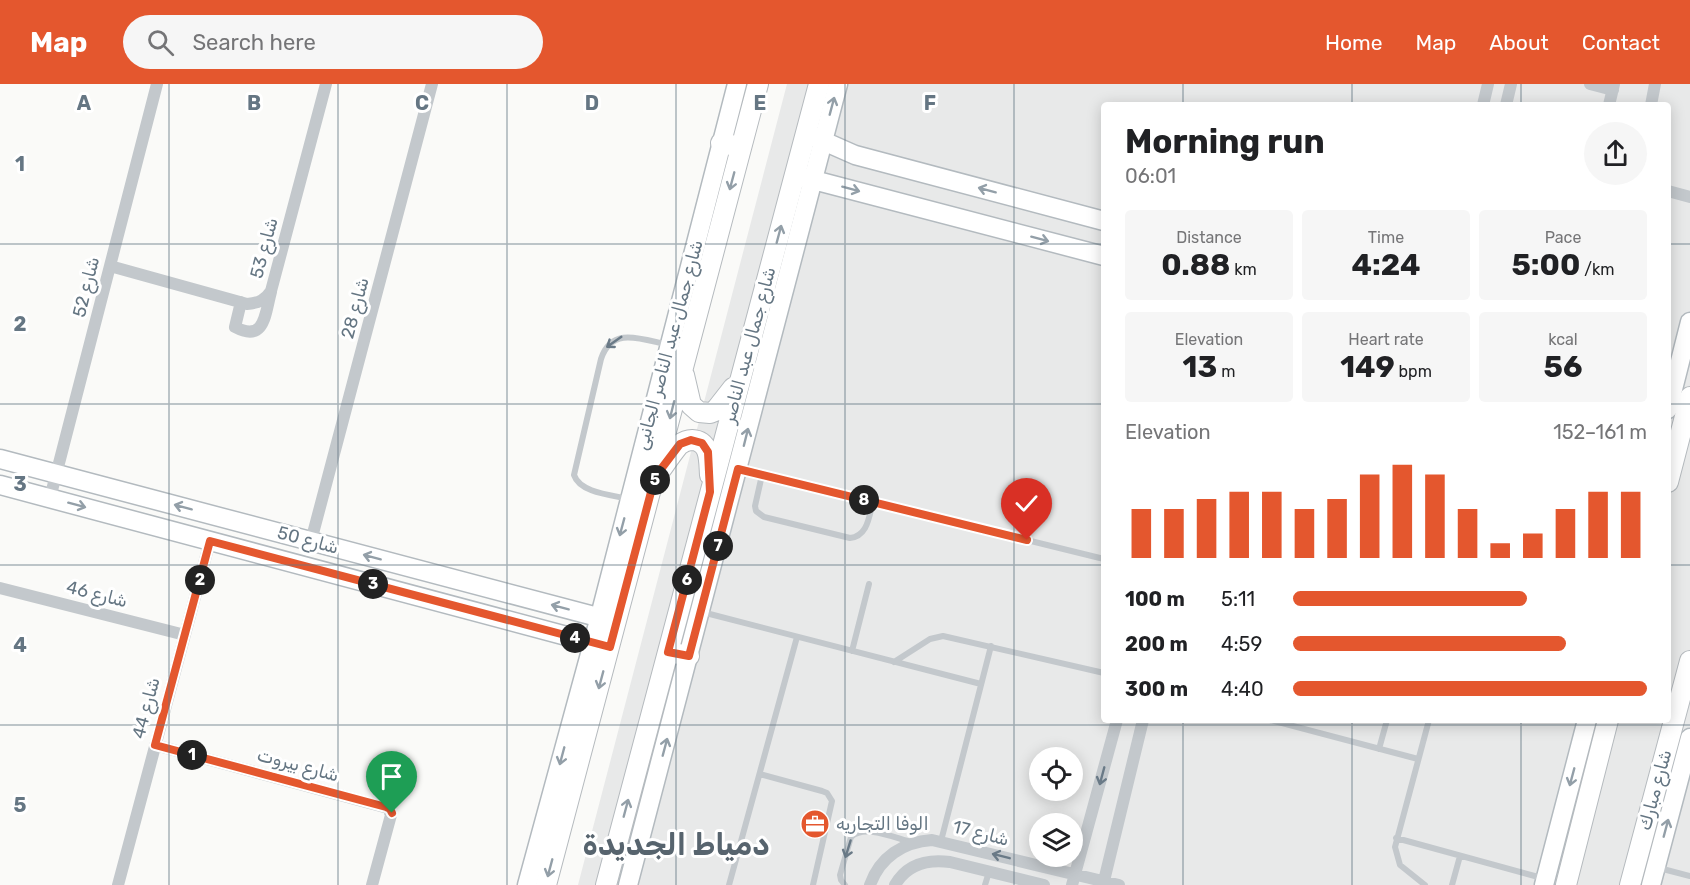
<!DOCTYPE html>
<meta charset="utf-8">
<style>
body{margin:0;font-family:Rubik,Cairo,sans-serif;background:#f6f6f6;color:#202124;height:100vh;display:flex;flex-direction:column;font-size:22px;white-space:nowrap}
*{box-sizing:border-box;margin:0}
p{font-size:20px;color:#757577}
.icon{flex:none;width:33px;height:33px;fill:none;stroke:currentColor;stroke-width:2;stroke-linecap:round;stroke-linejoin:round}
.map{position:relative;flex:1;overflow:hidden}
.side{position:absolute;left:1101px;top:18px;width:570px;height:621px;display:flex;flex-direction:column;background:#fff;border-radius:6px;box-shadow:0 3px 15px #0003}
.side>*{flex:none}
.tools{position:absolute;left:1029px;top:663px;display:grid;gap:12px}
.tools a{display:grid;place-items:center;width:54px;height:54px;border-radius:50%;background:#fff;box-shadow:0 3px 15px #0003;font-size:30px}
.pin{position:absolute;display:grid;place-items:center;width:51px;height:51px;color:#fff;margin:-62px -26px;border-radius:50% 50% 50% 0;rotate:-45deg;box-shadow:0 0 6px #0007}
.pin .icon{rotate:45deg}
.km{position:absolute;width:30px;height:30px;margin:-15px;border-radius:50%;background:#222;color:#fff;font-size:16px;line-height:30px;text-align:center}
.round{display:grid;place-items:center;flex:none;width:63px;height:63px;border-radius:32px;background:#f6f6f6}
.head{display:flex;align-items:center;justify-content:space-between;height:102px;padding:0 24px}
h1{font-size:33px;font-weight:700;line-height:45px}
.figures{display:grid;grid-template-columns:repeat(3,1fr);gap:9px;height:102px;padding:6px 24px}
.figures div{display:grid;align-content:center;border-radius:6px;background:#f6f6f6;text-align:center}
.figures b{font-size:30px;font-weight:700}
.figures small{font-size:16px;font-weight:400}
.figures p{font-size:16px}
.chart{height:168px;padding:12px 24px}
.chart p{display:flex;justify-content:space-between}
.chart svg{width:100%;height:108px;margin-top:6px;stroke:#e4572e;stroke-width:6}
ul{padding:0 24px;list-style:none;font-size:20px}
li{display:grid;grid-template-columns:96px 72px 1fr;align-items:center;height:45px}
li i{height:15px;border-radius:8px;background:#e4572e}
header{display:flex;align-items:center;gap:36px;box-sizing:border-box;height:84px;padding:0 30px;background:#e4572e;color:#fff}
header strong{font-size:28px}
nav{display:flex;gap:33px;margin-inline-start:auto;font-size:21px}
.search{width:420px;height:54px;background:#f6f6f6;display:flex;align-items:center;gap:15px;box-sizing:border-box;padding:0 21px;border-radius:33px;color:#757577;font-size:22px}
.map>svg:first-child{display:block}
.built{fill:#e8e9e9;fill-rule:evenodd}
.lines{fill:none;stroke-linecap:round;stroke-linejoin:round}
.secondary-casing{stroke:#b3babf;stroke-width:21}
.primary-casing{stroke:#b5babe;stroke-width:22}
.lane{stroke:#c3c8cc;stroke-width:6}
.street{stroke:#c3c8cc;stroke-width:12}
.secondary{stroke:#fff;stroke-width:18}
.primary{stroke:#fff;stroke-width:20}
.oneway{stroke:#939fa8}
.oneway2{stroke:#6a7a87}
.route-casing{stroke:#fff;stroke-width:12}
.route{stroke:#e4572e;stroke-width:8}
.grid{fill:none;stroke:#657683;stroke-width:1.5;stroke-opacity:0.55}
.labels{text-anchor:middle;dominant-baseline:central;stroke-width:6;stroke-linejoin:round;paint-order:stroke}
.street-label{font-size:18px;fill:#657683;stroke:#fff}
.poi-label{font-size:18px;fill:#657683;stroke:#fff;text-anchor:start}
.town-label{font-size:30px;font-weight:bold;fill:#57646e;stroke:#fff}
.grid-label{font-size:20px;text-anchor:middle;font-weight:bold;fill:#657683;stroke:#fff;stroke-width:6;stroke-linejoin:round;paint-order:stroke}
</style>
<header>
<strong>Map</strong>
<div class="search"><svg class="icon" aria-label="search" viewBox="0 0 24 24"><circle cx="10" cy="10" r="6"/><path d="M15 15l6 6"/></svg>Search here</div>
<nav><a>Home</a><a>Map</a><a>About</a><a>Contact</a></nav>
</header>
<div class="map">
<svg width="1690" height="801" viewBox="0 0 1690 801">
<rect width="100%" height="100%" fill="#fafaf8"/>
<path class="built" d="M 787,0 L 1690,0 L 1690,801 L 578,801 ZM 1104,21 L 1668,21 L 1668,636 L 1104,636 ZM 1040,674 L 1072,674 L 1072,706 L 1040,706 ZM 1040,740 L 1072,740 L 1072,772 L 1040,772 Z"/>
<g class="lines">
<g class="secondary-casing">
<path id="secondary" d="M 812,52 L 855,71 L 1104,137
M 802,93 L 1104,172
M 1668,325 L 1690,238
M 0,375 L 609,536
M 0,401 L 604,562
M 527,801 L 593,559 L 737,0
M 628,801 L 838,0
M 1544,801 L 1587,636
M 1651,801 L 1690,654"/>
</g>
<g class="primary-casing">
<path id="primary" d="M 721,59 L 741,63
M 684,291 L 691,321 L 699,328 L 710,329 L 715,327 L 733,304
M 662,384 C 667,377 673,368 679,361 C 683,358 688,356 692,356 C 711,357 709,378 710,391
M 1668,398 L 1690,313
M 668,568 L 689,572
M 546,801 L 758,0
M 606,801 L 819,0
M 1566,801 L 1608,636
M 1630,801 L 1690,577"/>
</g>
<path class="lane" d="M 739,385 L 1104,475
M 762,391 L 755,422 L 756,427 L 764,433 L 850,454 C 868,452 869,432 873,418
M 629,415 C 612,411 580,409 574,391 L 601,275 C 612,241 643,256 669,261
M 702,528 L 981,600
M 852,567 L 869,500
M 894,578 L 930,555 L 943,552 L 1104,589
M 1270,636 L 1418,675
M 1379,665 L 1387,636
M 760,690 L 822,707 L 827,709 L 832,717 L 813,801
M 1396,754 L 1542,794
M 941,757 L 991,562
M 1659,784 L 1690,792
M 729,801 L 797,553
M 845,801 L 841,796 L 840,791 L 851,753 C 865,740 895,754 911,758
M 985,801 L 989,788
M 1425,801 L 1400,781 L 1395,763 L 1429,636
M 1452,801 L 1460,772"/>
<path class="street" d="M 1590,0 L 1613,6
M 1483,21 L 1488,0
M 1506,21 L 1511,0
M 1609,21 L 1614,0
M 1651,21 L 1655,0
M 1668,107 L 1690,113
M 110,182 L 247,220 C 259,219 265,216 271,207 L 326,0
M 241,218 L 235,243 C 265,259 265,230 271,208
M 50,414 L 157,0
M 311,457 L 432,0
M 0,504 L 185,551
M 155,661 L 388,724 L 391,731 L 372,801
M 118,801 L 210,457
M 870,801 C 880,773 903,758 932,756 L 1119,801
M 895,801 C 907,780 927,775 950,778 L 1044,801
M 1072,801 L 1117,636
M 1103,801 L 1143,636"/>
<use href="#secondary" class="secondary"/>
<use href="#primary" class="primary"/>
</g>
<defs><path id="oneway-shaft" d="M-6 0H5M1.5-3L5.5 0L1.5 3" fill="none" stroke-width="1.6" stroke-linecap="round" stroke-linejoin="round" transform="scale(1.5)"/></defs>
<g class="oneway">
<use href="#oneway-shaft" transform="translate(832 22) rotate(-75)"/>
<use href="#oneway-shaft" transform="translate(732 97) rotate(105)"/>
<use href="#oneway-shaft" transform="translate(851 105) rotate(15)"/>
<use href="#oneway-shaft" transform="translate(987 106) rotate(-165)"/>
<use href="#oneway-shaft" transform="translate(779 150) rotate(-75)"/>
<use href="#oneway-shaft" transform="translate(1040 155) rotate(15)"/>
<use href="#oneway-shaft" transform="translate(672 326) rotate(104)"/>
<use href="#oneway-shaft" transform="translate(746 353) rotate(-76)"/>
<use href="#oneway-shaft" transform="translate(77 421) rotate(15)"/>
<use href="#oneway-shaft" transform="translate(183 423) rotate(-165)"/>
<use href="#oneway-shaft" transform="translate(622 443) rotate(105)"/>
<use href="#oneway-shaft" transform="translate(372 473) rotate(-165)"/>
<use href="#oneway-shaft" transform="translate(560 523) rotate(-165)"/>
<use href="#oneway-shaft" transform="translate(601 596) rotate(105)"/>
<use href="#oneway-shaft" transform="translate(665 663) rotate(-75)"/>
<use href="#oneway-shaft" transform="translate(562 672) rotate(105)"/>
<use href="#oneway-shaft" transform="translate(1572 693) rotate(105)"/>
<use href="#oneway-shaft" transform="translate(626 724) rotate(-75)"/>
<use href="#oneway-shaft" transform="translate(1666 744) rotate(-75)"/>
<use href="#oneway-shaft" transform="translate(550 784) rotate(105)"/>
</g>
<g class="oneway2">
<use href="#oneway-shaft" transform="translate(614 258) rotate(145)"/>
<use href="#oneway-shaft" transform="translate(1102 692) rotate(105)"/>
<use href="#oneway-shaft" transform="translate(848 765) rotate(107)"/>
<use href="#oneway-shaft" transform="translate(1001 772) rotate(-166)"/>
</g>
<g class="lines">
<g class="route-casing">
<path id="route" d="M 392,729 L 390,725 L 386,723 L 155,661 L 210,457 L 610,563 L 655,393 L 680,360 L 691,356 L 702,359 L 708,368 L 710,408 L 668,568 L 689,572 L 738,385 L 1027,456"/>
</g>
<use href="#route" class="route"/>
</g>
<path class="grid" d="M 169,0 L 169,801M 338,0 L 338,801M 507,0 L 507,801M 676,0 L 676,801M 845,0 L 845,801M 1014,0 L 1014,801M 1183,0 L 1183,21M 1352,0 L 1352,21M 1521,0 L 1521,21M 0,160 L 1104,160M 1668,160 L 1690,160M 0,320 L 1104,320M 1668,320 L 1690,320M 0,481 L 1104,481M 1668,481 L 1690,481M 1183,636 L 1183,801M 1352,636 L 1352,801M 1521,636 L 1521,801M 0,641 L 1690,641"/>
<defs>
<g id="office-disc" transform="scale(1.5)"><circle r="9.5" fill="#e4572e" stroke="#fff"/><path d="M-6-3h4V-5.5h4V-3h4V5H-6ZM-1-4.5V-3h2v-1.5ZM-6 0V1H6V0Z" fill="#fff"/></g>
</defs>
<g fill-rule="evenodd">
<use href="#office-disc" x="815" y="740"/>
</g>
<g class="labels">
<g class="street-label">
<text transform="translate(264 164) rotate(-75)">شارع 53</text>
<text transform="translate(86 203) rotate(-76)">شارع 52</text>
<text transform="translate(355 224) rotate(-75)">شارع 28</text>
<text transform="translate(669 261) rotate(-75)">شارع جمال عبد الناصر الجانبى</text>
<text transform="translate(749 261) rotate(-75)">شارع جمال عبد الناصر</text>
<text transform="translate(308 456) rotate(15)">شارع 50</text>
<text transform="translate(97 510) rotate(14)">شارع 46</text>
<text transform="translate(146 624) rotate(-75)">شارع 44</text>
<text transform="translate(298 681) rotate(15)">شارع بيروت</text>
<text transform="translate(1655 706) rotate(-75)">شارع مبارك</text>
<text transform="translate(981 749) rotate(14)">شارع 17</text>
</g>
<g class="poi-label">
<text x="836" y="740">الوفا التجاريه</text>
</g>
<g class="town-label">
<text x="676" y="761">دمياط الجديدة</text>
</g>
</g>
<g class="grid-label">
<text x="84" y="26">A</text>
<text x="254" y="26">B</text>
<text x="422" y="26">C</text>
<text x="592" y="26">D</text>
<text x="760" y="26">E</text>
<text x="930" y="26">F</text>
<text x="20" y="87">1</text>
<text x="20" y="247">2</text>
<text x="20" y="407">3</text>
<text x="20" y="568">4</text>
<text x="20" y="728">5</text>
</g>
</svg>
<div class="tools">
<a><svg class="icon" aria-label="locate" viewBox="0 0 24 24"><circle cx="12" cy="12" r="6"/><path d="M12 2v4M12 18v4M2 12h4M18 12h4"/></svg></a>
<a><svg class="icon" aria-label="layers" viewBox="0 0 24 24"><path d="M12 4l9 5-9 5-9-5zM3 14l9 5 9-5"/></svg></a>
</div>
<div class="pin" style="left:392px;top:729px;background:#1e9e55"><svg class="icon" aria-label="arrive" viewBox="0 0 24 24"><path d="M6 21V4h12l-3 4 3 4H6"/></svg></div>
<div class="pin" style="left:1027px;top:456px;background:#d93025"><svg class="icon" aria-label="check" viewBox="0 0 24 24"><path d="M5 12l5 5 9-10"/></svg></div>
<b class="km" style="left:192px;top:671px">1</b>
<b class="km" style="left:200px;top:496px">2</b>
<b class="km" style="left:373px;top:500px">3</b>
<b class="km" style="left:575px;top:554px">4</b>
<b class="km" style="left:655px;top:396px">5</b>
<b class="km" style="left:687px;top:496px">6</b>
<b class="km" style="left:718px;top:462px">7</b>
<b class="km" style="left:864px;top:416px">8</b>
<section class="side">
<div class="head"><div><h1>Morning run</h1><p>06:01</p></div><a class="round"><svg class="icon" aria-label="share" viewBox="0 0 24 24"><path d="M12 15V3M7 8l5-5 5 5M5 13v7h14v-7"/></svg></a></div>
<div class="figures">
<div><p>Distance</p><b>0.88<small> km</small></b></div>
<div><p>Time</p><b>4:24</b></div>
<div><p>Pace</p><b>5:00<small> /km</small></b></div>
</div>
<div class="figures">
<div><p>Elevation</p><b>13<small> m</small></b></div>
<div><p>Heart rate</p><b>149<small> bpm</small></b></div>
<div><p>kcal</p><b>56</b></div>
</div>
<div class="chart"><p><span>Elevation</span>152–161 m</p>
<svg viewBox="0 0 160 44" preserveAspectRatio="none"><path d="M5 44V24M15 44V24M25 44V20M35 44V17M45 44V17M55 44V24M65 44V20M75 44V10M85 44V6M95 44V10M105 44V24M115 44V38M125 44V34M135 44V24M145 44V17M155 44V17"/></svg>
</div>
<ul>
<li><b>100 m</b>5:11<i style="width:66%"></i></li>
<li><b>200 m</b>4:59<i style="width:77%"></i></li>
<li><b>300 m</b>4:40<i style="width:100%"></i></li>
</ul>
</section>
</div>
